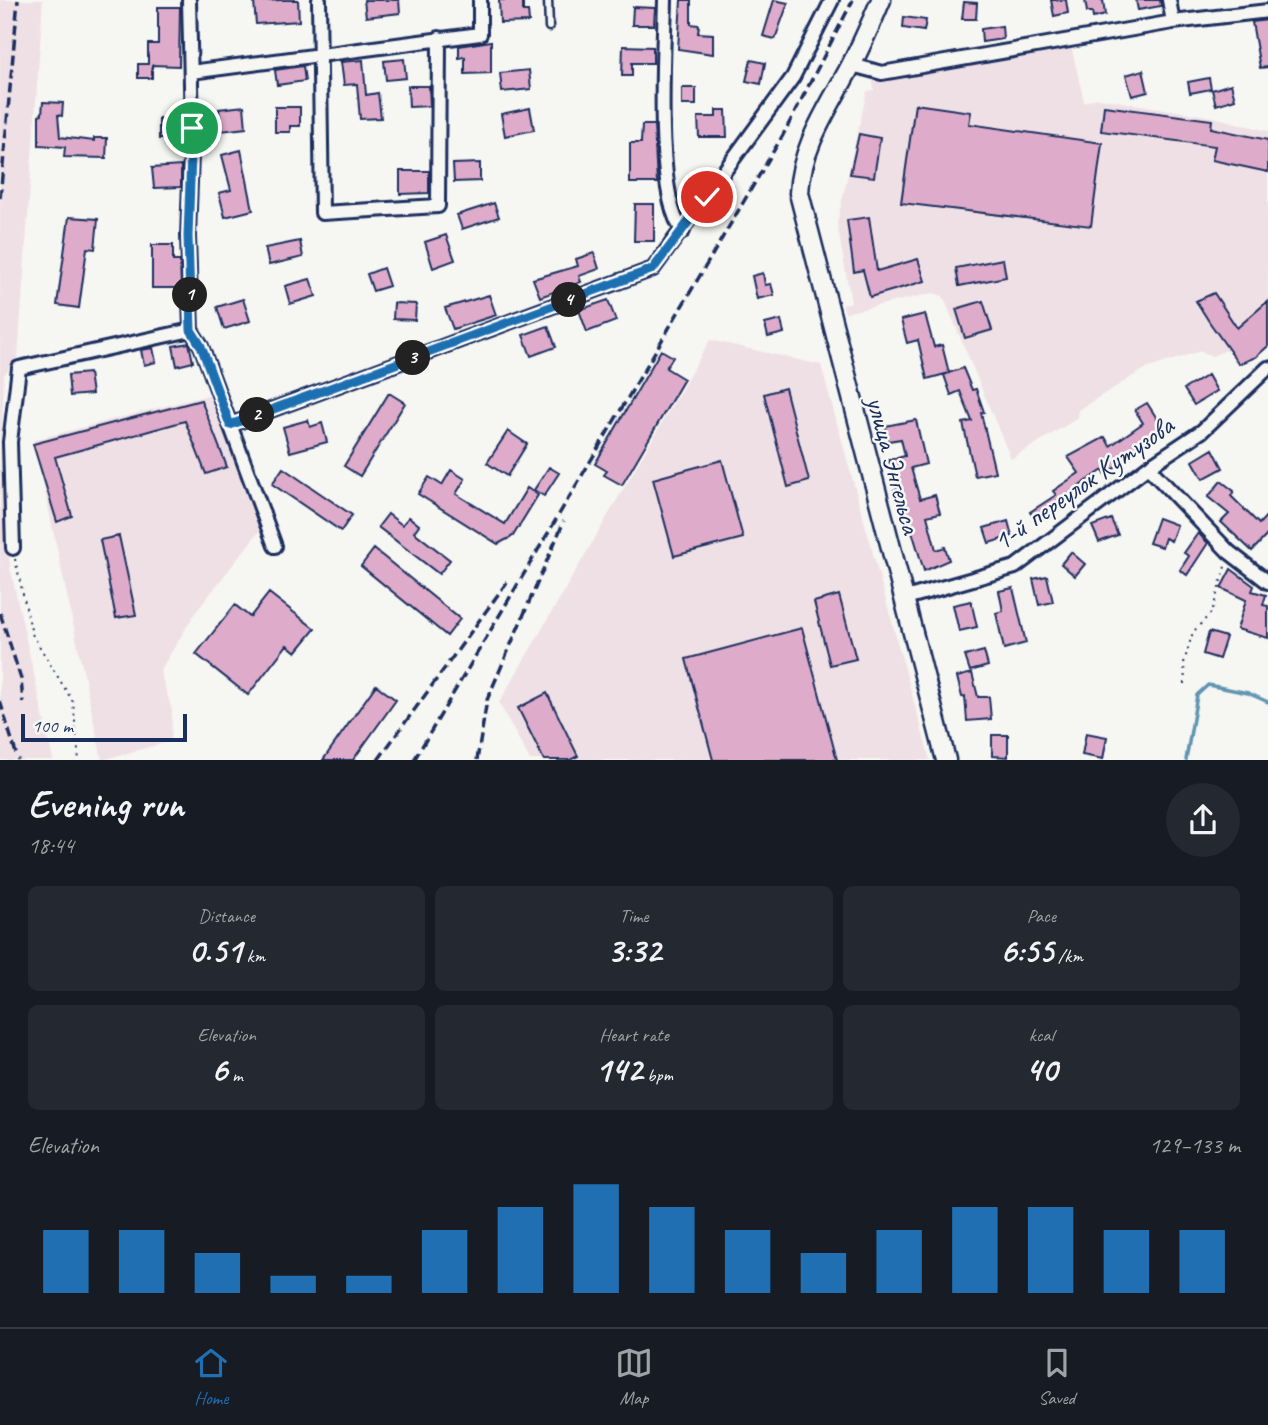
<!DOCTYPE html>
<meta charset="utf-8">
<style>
body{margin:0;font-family:Caveat,sans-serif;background:#242831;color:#f1f3f6;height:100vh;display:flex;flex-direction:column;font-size:26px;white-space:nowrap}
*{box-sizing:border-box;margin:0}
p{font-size:23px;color:#9ea1a6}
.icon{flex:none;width:38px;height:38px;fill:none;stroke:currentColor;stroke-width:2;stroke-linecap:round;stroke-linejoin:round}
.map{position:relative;height:760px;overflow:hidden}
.sheet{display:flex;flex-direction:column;background:#171b24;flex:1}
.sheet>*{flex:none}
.scale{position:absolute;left:21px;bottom:18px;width:166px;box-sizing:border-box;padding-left:7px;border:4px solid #1b2f5e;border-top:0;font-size:19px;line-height:24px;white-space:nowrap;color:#1b2f5e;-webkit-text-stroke:5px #f6f6f2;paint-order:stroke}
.pin{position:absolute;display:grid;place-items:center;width:60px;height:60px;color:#fff;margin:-30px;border:4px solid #fff;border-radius:50%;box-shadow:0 2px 7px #0007}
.km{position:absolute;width:35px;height:35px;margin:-18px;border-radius:50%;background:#222;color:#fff;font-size:19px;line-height:35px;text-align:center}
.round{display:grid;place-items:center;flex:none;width:74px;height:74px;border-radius:37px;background:#242831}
.headline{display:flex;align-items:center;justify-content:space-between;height:119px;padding:0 28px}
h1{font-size:38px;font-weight:700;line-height:52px}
.figures{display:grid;grid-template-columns:repeat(3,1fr);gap:10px;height:119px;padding:7px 28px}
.figures div{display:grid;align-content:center;border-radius:10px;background:#242831;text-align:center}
.figures b{font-size:35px;font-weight:700}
.figures small{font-size:19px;font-weight:400}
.figures p{font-size:19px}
.chart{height:196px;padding:14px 28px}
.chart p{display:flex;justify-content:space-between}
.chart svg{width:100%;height:126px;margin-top:7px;stroke:#1f6fb2;stroke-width:6}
.menu{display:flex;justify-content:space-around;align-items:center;height:98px;border-top:2px solid #363941;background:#171b24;font-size:19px;color:#9ea1a6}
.menu a{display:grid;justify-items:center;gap:4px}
.menu .selected{color:#1f6fb2}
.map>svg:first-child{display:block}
.built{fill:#efe0e6}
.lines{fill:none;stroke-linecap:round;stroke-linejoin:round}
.stream{stroke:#5e94b3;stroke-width:3.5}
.building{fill:#deacca;stroke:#1b2f5e;stroke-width:2}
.lane-casing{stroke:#1b2f5e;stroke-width:11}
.street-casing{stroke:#1b2f5e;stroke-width:18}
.secondary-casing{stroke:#1b2f5e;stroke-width:23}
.path{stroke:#1b2f5e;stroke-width:2;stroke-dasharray:2 5;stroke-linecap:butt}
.lane{stroke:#f6f6f2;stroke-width:6}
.street{stroke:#f6f6f2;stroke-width:12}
.secondary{stroke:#f6f6f2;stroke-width:18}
.rail{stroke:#1b2f5e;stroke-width:3.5;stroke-dasharray:10 5;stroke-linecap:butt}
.route-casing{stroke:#fff;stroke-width:14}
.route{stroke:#1f6fb2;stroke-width:9}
.labels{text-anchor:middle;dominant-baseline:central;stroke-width:5;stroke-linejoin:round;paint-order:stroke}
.street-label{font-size:28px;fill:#1b2f5e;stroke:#f6f6f2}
</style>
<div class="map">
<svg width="1268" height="760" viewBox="0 0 1268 760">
<rect width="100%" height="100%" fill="#f6f6f2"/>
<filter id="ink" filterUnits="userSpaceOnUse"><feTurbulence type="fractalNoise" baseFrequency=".0143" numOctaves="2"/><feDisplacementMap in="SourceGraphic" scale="14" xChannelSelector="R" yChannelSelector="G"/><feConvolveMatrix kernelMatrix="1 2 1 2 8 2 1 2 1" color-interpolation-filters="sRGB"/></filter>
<g filter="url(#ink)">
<path class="built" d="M 0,0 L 43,0 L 18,357 L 4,375 L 1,446 L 10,567 L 53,760 L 0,760 Z
M 1071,45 L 1084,102 L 1098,98 L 1213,117 L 1268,131 L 1268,346 L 1256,357 L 1239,364 L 1229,349 L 1212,356 L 1200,351 L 1143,370 L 1078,410 L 1078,418 L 1011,459 L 943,296 L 933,293 L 845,313 L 843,305 L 851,302 L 837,223 L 867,91 L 874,90 L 873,81 Z
M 710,340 L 821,365 L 930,760 L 530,760 L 499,703 Z
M 216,393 L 260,530 L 195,613 L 160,671 L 172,710 L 171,741 L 102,760 L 34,440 Z"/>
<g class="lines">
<path class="stream" d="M 1186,760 L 1197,695 L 1208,685 L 1248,693 L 1268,702"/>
</g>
<path class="building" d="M 280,0 L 298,0 L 299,21 L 256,24 L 254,2 Z
M 364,0 L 399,0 L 400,13 L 366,17 Z
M 499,0 L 523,0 L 523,11 L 528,11 L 529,22 L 500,23 Z
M 681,0 L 691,0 L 691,24 L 699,25 L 698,33 L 713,34 L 713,54 L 678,49 Z
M 774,0 L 788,3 L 775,39 L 763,36 Z
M 1051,0 L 1066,0 L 1068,13 L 1054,16 Z
M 1085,0 L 1103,0 L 1105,15 L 1093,18 L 1092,12 L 1087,12 Z
M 1136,0 L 1160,0 L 1161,6 L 1138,10 Z
M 964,2 L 977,3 L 976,19 L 962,19 Z
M 158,7 L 180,7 L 179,66 L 152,65 L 152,78 L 138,78 L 138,64 L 148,64 L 148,44 L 158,44 Z
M 633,7 L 655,8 L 654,25 L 632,25 Z
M 904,17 L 926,20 L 924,31 L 903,28 Z
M 1268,20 L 1268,67 L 1260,68 L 1252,22 Z
M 1002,26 L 1003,39 L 982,42 L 981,29 Z
M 491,41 L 491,73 L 465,74 L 465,57 L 459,58 L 459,46 Z
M 623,46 L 653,47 L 653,63 L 632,63 L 632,76 L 622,76 Z
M 404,59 L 406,78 L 386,80 L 384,61 Z
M 363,60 L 366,95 L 378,93 L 381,118 L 360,119 L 357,84 L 344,85 L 341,62 Z
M 751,60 L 765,63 L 761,84 L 746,81 Z
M 303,66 L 305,81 L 277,85 L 275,70 Z
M 529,70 L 531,89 L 502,92 L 500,73 Z
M 1143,70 L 1148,92 L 1132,96 L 1126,75 Z
M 1209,78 L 1211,89 L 1190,93 L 1188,82 Z
M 1231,84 L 1235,99 L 1216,105 L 1212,90 Z
M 408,86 L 429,86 L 430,106 L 409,107 Z
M 682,88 L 696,88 L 696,105 L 682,105 Z
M 43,102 L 63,103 L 62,116 L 58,115 L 60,137 L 94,141 L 94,138 L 107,138 L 106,158 L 64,157 L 65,147 L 39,145 L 39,115 L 42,114 Z
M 915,104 L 971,112 L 969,124 L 1102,143 L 1091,226 L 901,203 Z
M 244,106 L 246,128 L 221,131 L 219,109 Z
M 1104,106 L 1212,120 L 1211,128 L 1268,140 L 1268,172 L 1212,160 L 1215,146 L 1101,131 Z
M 275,107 L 300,107 L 300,126 L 290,126 L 290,132 L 275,132 Z
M 530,108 L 534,130 L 505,136 L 501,114 Z
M 716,110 L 726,110 L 727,137 L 699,137 L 698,117 L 716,117 Z
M 159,118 L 180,118 L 181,139 L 159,139 Z
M 642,125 L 654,125 L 657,183 L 630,183 L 630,143 L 641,143 Z
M 859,134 L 880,138 L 874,177 L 850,174 Z
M 241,150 L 253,210 L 225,217 L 219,193 L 231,190 L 222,155 Z
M 480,163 L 480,181 L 454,182 L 453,164 Z
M 181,166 L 181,187 L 154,188 L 152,168 Z
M 400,171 L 429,171 L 429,193 L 400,194 Z
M 494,203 L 499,217 L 462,229 L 457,215 Z
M 635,204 L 654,204 L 654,241 L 634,241 Z
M 69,217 L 98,219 L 95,249 L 87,248 L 79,308 L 57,305 Z
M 869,217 L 877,271 L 918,259 L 925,281 L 870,297 L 863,270 L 854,272 L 847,220 Z
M 446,235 L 455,260 L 433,268 L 425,242 Z
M 300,241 L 303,257 L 269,265 L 265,248 Z
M 152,245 L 173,245 L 173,261 L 180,261 L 181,288 L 152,288 Z
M 594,253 L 599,269 L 579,276 L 581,282 L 540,297 L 533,279 L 578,266 L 576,259 Z
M 1003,259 L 1006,277 L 959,286 L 956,268 Z
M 383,268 L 389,286 L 373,291 L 367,274 Z
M 763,273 L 765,285 L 771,284 L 774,295 L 757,299 L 752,276 Z
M 310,279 L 316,296 L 290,304 L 285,286 Z
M 1214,293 L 1237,328 L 1268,301 L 1268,346 L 1256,357 L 1239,364 L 1210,323 L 1196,301 Z
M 489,295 L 496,315 L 453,329 L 445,308 Z
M 243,299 L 250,321 L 224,329 L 217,307 Z
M 608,300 L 616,321 L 587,332 L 579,310 Z
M 983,301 L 992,330 L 965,338 L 956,309 Z
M 394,303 L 416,304 L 415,320 L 393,319 Z
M 925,314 L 934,347 L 942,345 L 949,373 L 963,368 L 972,390 L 976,389 L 984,412 L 981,413 L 995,472 L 975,476 L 963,423 L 972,421 L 960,391 L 951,395 L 944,375 L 949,373 L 927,379 L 918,340 L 907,343 L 901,320 Z
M 781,320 L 784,333 L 768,337 L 765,324 Z
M 548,326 L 556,347 L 531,356 L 523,335 Z
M 189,343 L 193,362 L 177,366 L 173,346 Z
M 153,348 L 156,362 L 144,365 L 141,350 Z
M 661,350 L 673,357 L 666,368 L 684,379 L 622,485 L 604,475 L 607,471 L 595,464 Z
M 89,373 L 92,394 L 70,396 L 68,375 Z
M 1208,375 L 1217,391 L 1194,405 L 1184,389 Z
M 785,388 L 809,481 L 788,487 L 764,394 Z
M 389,393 L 405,403 L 360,476 L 344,466 Z
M 201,400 L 227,467 L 206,474 L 185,421 L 55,457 L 72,516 L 57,522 L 33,444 Z
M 1147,403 L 1163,428 L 1140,442 L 1142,445 L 1120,461 L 1121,464 L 1105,474 L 1103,470 L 1078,487 L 1081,492 L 1037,522 L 1030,512 L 1056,495 L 1053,491 L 1079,473 L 1068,457 L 1105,437 L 1110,446 L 1143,423 L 1135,410 Z
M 308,420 L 310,427 L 322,423 L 327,442 L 290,452 L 283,427 Z
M 916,420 L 926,464 L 911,468 L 920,499 L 935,495 L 940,513 L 927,516 L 936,550 L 945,547 L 949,560 L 924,571 L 909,521 L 906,522 L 894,490 L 897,489 L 889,460 L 905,456 L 901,439 L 888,441 L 885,426 Z
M 508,431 L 527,444 L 507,476 L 487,463 Z
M 1213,449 L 1223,468 L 1203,479 L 1193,461 Z
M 722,460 L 743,538 L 674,556 L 653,479 Z
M 549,467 L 559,473 L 544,496 L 534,490 Z
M 283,468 L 352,515 L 341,531 L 272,484 Z
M 451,470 L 465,479 L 456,494 L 505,524 L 527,488 L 538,495 L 513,536 L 498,544 L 418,494 L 429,477 L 442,485 Z
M 1221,481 L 1234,491 L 1231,496 L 1259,524 L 1268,514 L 1268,534 L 1252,551 L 1221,522 L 1229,514 L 1208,497 Z
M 388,514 L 402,525 L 409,517 L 419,525 L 414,532 L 450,560 L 439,574 L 378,527 Z
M 1158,518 L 1177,525 L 1171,541 L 1165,538 L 1162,547 L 1149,543 Z
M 1111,519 L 1118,535 L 1099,542 L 1092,526 Z
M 1008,521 L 1012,536 L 989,543 L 984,528 Z
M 1198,533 L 1208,543 L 1187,575 L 1180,570 L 1189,556 L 1184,553 Z
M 119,536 L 136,615 L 116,618 L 100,540 Z
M 374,549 L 460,619 L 447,636 L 361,566 Z
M 1071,552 L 1085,564 L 1075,576 L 1061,564 Z
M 1231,569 L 1254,586 L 1252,591 L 1266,595 L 1263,605 L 1268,606 L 1268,638 L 1237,629 L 1246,600 L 1221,588 Z
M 1047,576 L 1053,602 L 1039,605 L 1033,579 Z
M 1013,588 L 1026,643 L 1004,649 L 996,613 L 1003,611 L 999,591 Z
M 269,593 L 315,629 L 296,652 L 287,645 L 248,695 L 196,654 L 235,605 L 250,617 Z
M 839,595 L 856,659 L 830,665 L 814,602 Z
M 971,601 L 977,627 L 959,631 L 953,605 Z
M 802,628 L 837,760 L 713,760 L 686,659 Z
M 1209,632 L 1226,637 L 1219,659 L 1203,654 Z
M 984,651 L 988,666 L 970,671 L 965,656 Z
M 972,673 L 978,697 L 989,697 L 991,719 L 967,721 L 965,696 L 962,697 L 957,677 Z
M 376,685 L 396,700 L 353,760 L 323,760 Z
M 547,693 L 578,756 L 570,760 L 544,760 L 518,708 Z
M 1086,733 L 1107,737 L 1103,759 L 1082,755 Z
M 992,735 L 1008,735 L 1008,757 L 992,756 Z"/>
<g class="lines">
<g class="lane-casing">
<path id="lane" d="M 548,0 L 549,27"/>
</g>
<g class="street-casing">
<path id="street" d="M 189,0 L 192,128 L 188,236 L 191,330 L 201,346 L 275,546
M 319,0 L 322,213 L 438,206 L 439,38
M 665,0 C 664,49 654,197 683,231
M 1169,0 L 1173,22
M 852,65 L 882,73 L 1173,22 L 1268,11
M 191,72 L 480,34 L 480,0
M 230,425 L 653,269 L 793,77 L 832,0
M 1148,467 L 1229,552 L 1268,582
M 13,548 L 10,442 L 19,368 L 191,330
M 902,599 L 1015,567 L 1148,467 L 1202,431 L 1268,368"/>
</g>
<g class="secondary-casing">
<path id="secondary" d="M 881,0 C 871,23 861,47 849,69 C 828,109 801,147 799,193 L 946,760"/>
</g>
<path class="path" d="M 15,559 L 32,634 L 73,702 L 79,760
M 1185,684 L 1184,663 L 1189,645 L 1193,632 L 1212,612 L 1226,563"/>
<use href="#lane" class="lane"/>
<use href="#street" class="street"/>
<use href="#secondary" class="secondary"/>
<path class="rail" d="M 0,198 L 18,0
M 0,613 L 21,679 L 23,703
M 0,701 L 18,760
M 378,760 L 510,578
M 414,760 L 783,135 L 853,0
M 477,760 L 487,700 L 564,521"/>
</g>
</g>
<g class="lines" filter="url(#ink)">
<g class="route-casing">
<path id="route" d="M 192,128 L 188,236 L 191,330 L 201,346 L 230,425 L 653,269 L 707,197"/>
</g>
<use href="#route" class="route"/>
</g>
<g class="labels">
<g class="street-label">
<text transform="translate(894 465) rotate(75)">улица Энгельса</text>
<text transform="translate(1083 483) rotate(-35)">1-й переулок Кутузова</text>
</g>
</g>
</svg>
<div class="scale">100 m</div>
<div class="pin" style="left:192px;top:128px;background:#1e9e55"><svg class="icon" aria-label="arrive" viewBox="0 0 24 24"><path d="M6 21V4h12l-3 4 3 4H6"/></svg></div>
<div class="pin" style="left:707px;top:197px;background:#d93025"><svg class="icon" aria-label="check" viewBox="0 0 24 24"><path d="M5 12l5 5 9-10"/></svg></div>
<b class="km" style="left:190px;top:295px">1</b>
<b class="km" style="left:257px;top:415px">2</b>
<b class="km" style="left:413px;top:358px">3</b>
<b class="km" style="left:569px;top:300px">4</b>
</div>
<section class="sheet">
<div class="headline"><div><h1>Evening run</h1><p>18:44</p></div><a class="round"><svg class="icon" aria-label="share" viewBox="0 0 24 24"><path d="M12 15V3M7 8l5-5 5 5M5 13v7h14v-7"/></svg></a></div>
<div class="figures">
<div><p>Distance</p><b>0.51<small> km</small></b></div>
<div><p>Time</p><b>3:32</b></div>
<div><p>Pace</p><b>6:55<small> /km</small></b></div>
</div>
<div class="figures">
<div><p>Elevation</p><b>6<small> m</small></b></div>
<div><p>Heart rate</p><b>142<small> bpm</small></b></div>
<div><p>kcal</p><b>40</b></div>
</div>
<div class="chart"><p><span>Elevation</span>129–133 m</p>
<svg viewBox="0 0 160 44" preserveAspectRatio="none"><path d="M5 44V22M15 44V22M25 44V30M35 44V38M45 44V38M55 44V22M65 44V14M75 44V6M85 44V14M95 44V22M105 44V30M115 44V22M125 44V14M135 44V14M145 44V22M155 44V22"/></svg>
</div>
</section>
<nav class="menu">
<a class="selected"><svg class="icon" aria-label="home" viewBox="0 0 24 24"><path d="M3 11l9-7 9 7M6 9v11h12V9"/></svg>Home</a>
<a><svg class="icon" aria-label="map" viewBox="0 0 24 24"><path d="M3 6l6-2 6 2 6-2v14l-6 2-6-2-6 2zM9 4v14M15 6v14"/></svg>Map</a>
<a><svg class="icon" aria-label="saved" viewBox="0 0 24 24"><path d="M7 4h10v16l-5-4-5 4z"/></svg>Saved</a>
</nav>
